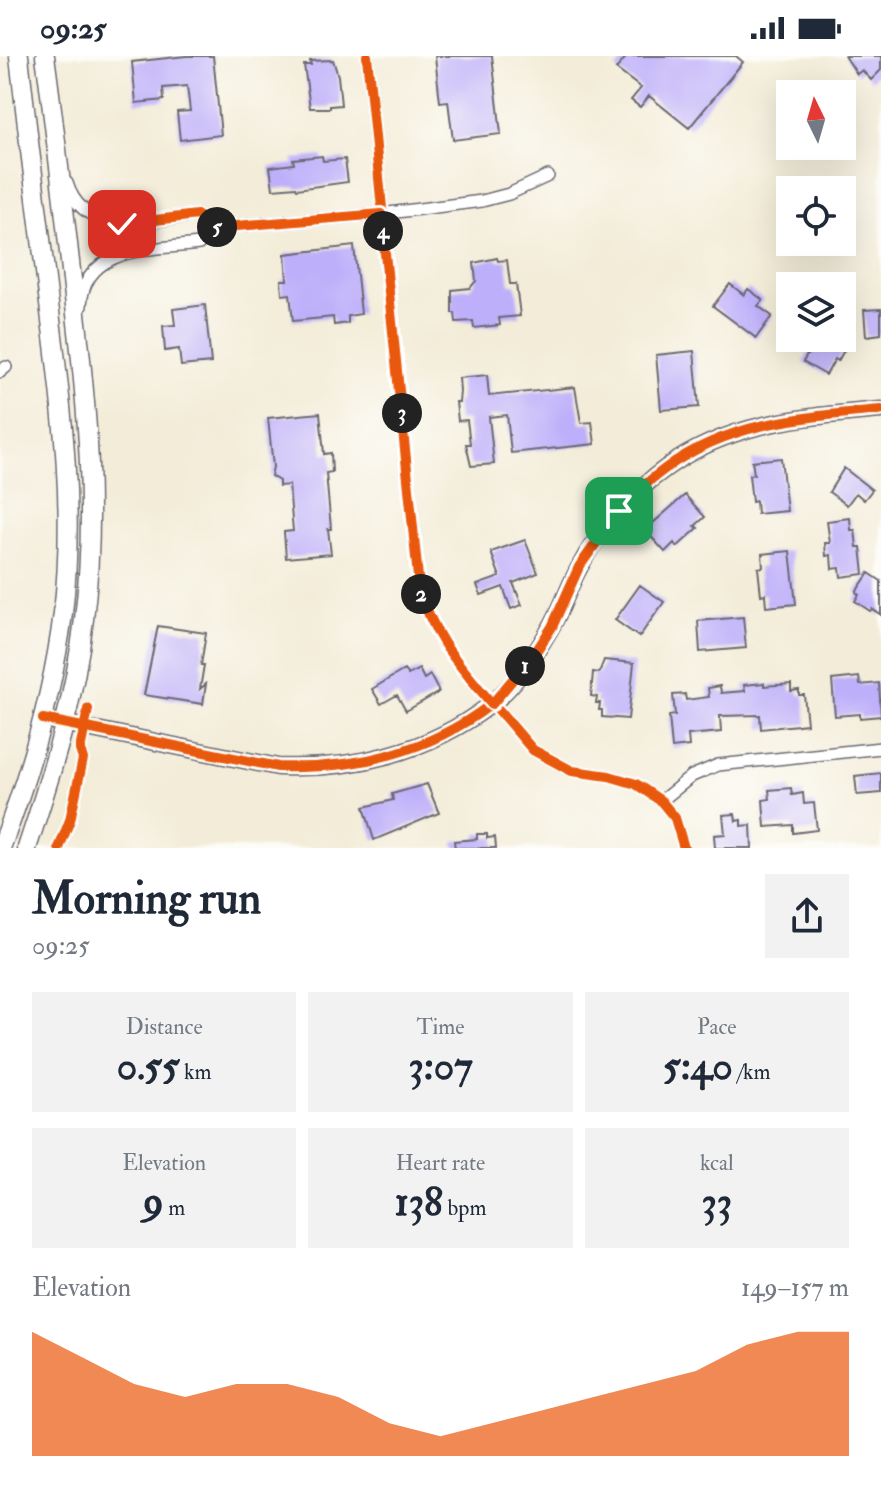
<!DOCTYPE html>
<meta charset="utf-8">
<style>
body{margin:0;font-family:"IM FELL Double Pica",serif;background:#f2f2f3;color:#1f2937;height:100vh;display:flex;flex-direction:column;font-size:30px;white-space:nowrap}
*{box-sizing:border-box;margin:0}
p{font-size:26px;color:#747a83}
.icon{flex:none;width:44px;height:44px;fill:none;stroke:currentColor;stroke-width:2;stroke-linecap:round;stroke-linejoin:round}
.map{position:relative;height:792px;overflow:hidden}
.sheet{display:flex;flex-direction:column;background:#fff;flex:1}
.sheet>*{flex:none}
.needle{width:52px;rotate:355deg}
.tools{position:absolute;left:776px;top:24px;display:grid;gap:16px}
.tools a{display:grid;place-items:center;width:80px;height:80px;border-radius:0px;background:#fff;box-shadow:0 8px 32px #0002;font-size:40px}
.pin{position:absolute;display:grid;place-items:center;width:68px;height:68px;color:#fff;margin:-34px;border-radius:16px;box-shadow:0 4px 12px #0006}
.km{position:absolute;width:40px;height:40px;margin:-20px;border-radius:50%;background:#222;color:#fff;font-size:22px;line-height:40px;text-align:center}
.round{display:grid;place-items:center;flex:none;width:84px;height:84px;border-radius:0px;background:#f2f2f3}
.overview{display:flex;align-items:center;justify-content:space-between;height:136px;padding:0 32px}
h1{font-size:44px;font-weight:700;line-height:60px}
.figures{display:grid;grid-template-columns:repeat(3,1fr);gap:12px;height:136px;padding:8px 32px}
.figures div{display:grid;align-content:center;border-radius:0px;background:#f2f2f3;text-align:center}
.figures b{font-size:40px;font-weight:700}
.figures small{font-size:22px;font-weight:400}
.figures p{font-size:22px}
.chart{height:224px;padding:16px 32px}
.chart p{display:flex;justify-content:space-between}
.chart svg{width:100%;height:144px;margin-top:8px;fill:#ea580c;opacity:.7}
.status{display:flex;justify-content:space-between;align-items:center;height:56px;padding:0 40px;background:#fff;direction:ltr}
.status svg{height:22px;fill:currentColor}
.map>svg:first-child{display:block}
.building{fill:#beaffa}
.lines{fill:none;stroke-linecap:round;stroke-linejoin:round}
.street-casing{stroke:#6b6972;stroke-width:14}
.secondary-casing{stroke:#6b6972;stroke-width:19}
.primary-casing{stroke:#6b6972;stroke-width:21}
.street{stroke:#fff;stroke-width:11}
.secondary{stroke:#fff;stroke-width:16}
.primary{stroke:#fff;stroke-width:18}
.cycleway-casing{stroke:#fdfcf7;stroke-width:15}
.cycleway{stroke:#e8590c;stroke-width:10}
.route-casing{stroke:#fff;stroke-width:16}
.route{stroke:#ea580c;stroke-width:10}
</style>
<div class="status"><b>09:25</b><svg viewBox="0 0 49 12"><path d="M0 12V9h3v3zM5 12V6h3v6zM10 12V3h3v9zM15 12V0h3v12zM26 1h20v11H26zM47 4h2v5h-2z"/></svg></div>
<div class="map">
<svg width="881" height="792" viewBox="0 0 881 792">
<rect width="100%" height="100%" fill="#fdfcf7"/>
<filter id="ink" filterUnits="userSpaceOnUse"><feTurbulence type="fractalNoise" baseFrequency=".0125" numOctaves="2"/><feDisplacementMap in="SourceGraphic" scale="16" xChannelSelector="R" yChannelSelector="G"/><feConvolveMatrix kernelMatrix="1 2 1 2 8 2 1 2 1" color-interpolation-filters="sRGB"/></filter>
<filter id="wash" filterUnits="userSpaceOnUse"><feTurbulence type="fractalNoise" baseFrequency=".006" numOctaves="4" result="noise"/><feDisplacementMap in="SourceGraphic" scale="32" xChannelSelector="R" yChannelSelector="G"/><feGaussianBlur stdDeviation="1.8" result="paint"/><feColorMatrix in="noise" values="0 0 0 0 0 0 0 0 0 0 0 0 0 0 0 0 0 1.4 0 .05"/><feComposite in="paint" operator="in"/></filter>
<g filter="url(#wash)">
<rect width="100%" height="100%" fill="#f3ecd8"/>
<g id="blocks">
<path class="building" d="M 186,0 L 213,0 L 221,79 L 180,84 L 177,56 L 190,55 L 187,30 L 163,32 L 164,44 L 136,47 L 132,6 Z
M 435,0 L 492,0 L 501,78 L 453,84 L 448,45 L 440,46 Z
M 627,0 L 736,0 L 743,6 L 689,72 L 649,40 L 640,51 L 631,44 L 641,32 L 616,13 Z
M 845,0 L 881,0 L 881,14 L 871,24 L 862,14 L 857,18 Z
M 333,4 L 338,20 L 341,49 L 330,50 L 330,52 L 310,52 L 304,9 L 311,9 L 310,5 Z
M 322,100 L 323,105 L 345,103 L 348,126 L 297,133 L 296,131 L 273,133 L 270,111 L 294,108 L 293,103 Z
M 354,190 L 361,258 L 348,260 L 348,267 L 334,269 L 333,261 L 293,265 L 290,238 L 282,239 L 281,224 L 287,224 L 285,198 Z
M 497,202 L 498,205 L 507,204 L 510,228 L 516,228 L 520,260 L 499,262 L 500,269 L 474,272 L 473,265 L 456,266 L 455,257 L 452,257 L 452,234 L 470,232 L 476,225 L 474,207 Z
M 730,228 L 744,239 L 748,233 L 763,244 L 758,250 L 772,260 L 756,282 L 713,250 Z
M 205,249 L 211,307 L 181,310 L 179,293 L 165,295 L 163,270 L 175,269 L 173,253 Z
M 881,253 L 881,278 L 866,280 L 864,254 Z
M 810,282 L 851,282 L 838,305 L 835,303 L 826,319 L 803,306 L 810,294 L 805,291 Z
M 694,295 L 699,351 L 661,354 L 656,299 Z
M 487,319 L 489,340 L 575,331 L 581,367 L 592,366 L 595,388 L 511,397 L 507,359 L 489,361 L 494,408 L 471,410 L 466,388 L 470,388 L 467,364 L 458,365 L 456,346 L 459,346 L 460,335 L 459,322 Z
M 320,357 L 324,398 L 331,397 L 332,416 L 326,417 L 331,473 L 328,473 L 331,498 L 286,502 L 284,476 L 293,475 L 289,429 L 279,430 L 279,425 L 271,420 L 273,411 L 268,362 Z
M 781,402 L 787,455 L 757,458 L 756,445 L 752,446 L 749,419 L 754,418 L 752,405 Z
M 844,412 L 872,434 L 864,444 L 856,437 L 847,449 L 829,436 Z
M 685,439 L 705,461 L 695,470 L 698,472 L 677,491 L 674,487 L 665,496 L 645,474 Z
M 850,462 L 851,474 L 855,474 L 857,491 L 861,491 L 864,518 L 841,521 L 840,512 L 832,513 L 831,499 L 826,500 L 825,487 L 830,487 L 827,465 Z
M 525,484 L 538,517 L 513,527 L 522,549 L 511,553 L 503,531 L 481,539 L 477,529 L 500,521 L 491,496 Z
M 790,495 L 796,548 L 766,551 L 765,538 L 761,539 L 758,512 L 763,511 L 762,498 Z
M 869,517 L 881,525 L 881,559 L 872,553 L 870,555 L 855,545 L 859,539 L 856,536 Z
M 640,529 L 664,546 L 639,581 L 615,564 Z
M 743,561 L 746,592 L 700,596 L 698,565 Z
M 158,570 L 206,577 L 201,609 L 204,609 L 200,633 L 206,628 L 203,648 L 144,639 Z
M 604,604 L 634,607 L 628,663 L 602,661 L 602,654 L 599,654 L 600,647 L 596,647 L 597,641 L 591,640 L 593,616 L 599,617 Z
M 419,613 L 424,623 L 430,619 L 439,636 L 406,655 L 397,639 L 381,648 L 372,633 L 404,614 L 408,619 Z
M 859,621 L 860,629 L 879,627 L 881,660 L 860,662 L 860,658 L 835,660 L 832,624 Z
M 764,627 L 764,630 L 791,628 L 791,635 L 799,634 L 799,639 L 804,639 L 807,668 L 761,673 L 760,659 L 720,660 L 721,676 L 688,679 L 689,690 L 672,692 L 669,660 L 675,659 L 673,639 L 685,638 L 686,644 L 709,641 L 708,632 L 720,630 L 721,637 L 745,635 L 744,629 Z
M 881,717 L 881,737 L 857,739 L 855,720 Z
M 427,728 L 439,757 L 374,784 L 364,751 L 393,744 L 392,738 Z
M 791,732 L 792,739 L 803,737 L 804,748 L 814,747 L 817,774 L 793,777 L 793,769 L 765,771 L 763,744 L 770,743 L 769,734 Z
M 735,758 L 736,765 L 741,764 L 741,770 L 751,769 L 752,792 L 715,792 L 714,779 L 725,778 L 723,759 Z
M 477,778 L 487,778 L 487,782 L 495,781 L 496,792 L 455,792 L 454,785 L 477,783 Z"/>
</g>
</g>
<g filter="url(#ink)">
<use href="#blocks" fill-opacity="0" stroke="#6b6972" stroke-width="2"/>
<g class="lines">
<g class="street-casing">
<path id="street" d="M 367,0 L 418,518 L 427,558 L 442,588 L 533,694 L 572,715 L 609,720 L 636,728 L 661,745 L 675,762 L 684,792
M 67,127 C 84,184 153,164 197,159 L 212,172 L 381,158 L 482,145 L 509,138 L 548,120
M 81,250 C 83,189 154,194 199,188 L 212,172
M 0,316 L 6,311
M 661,745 L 692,720 L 718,709 L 881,692"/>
</g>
<g class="secondary-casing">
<path id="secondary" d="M 43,663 L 278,711 C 354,714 429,696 490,649 C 515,630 535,599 550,573 C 562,553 568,532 579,512 C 599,474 631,437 666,412 C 731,365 805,361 881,354"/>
</g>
<g class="primary-casing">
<path id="primary" d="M 1,792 C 30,716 53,638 63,557 C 75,454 62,350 49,248 C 39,165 28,83 19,0
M 27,792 C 52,717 75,642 84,563 C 97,455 87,349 74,241 C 65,161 56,80 45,0"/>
</g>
<use href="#street" class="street"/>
<use href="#secondary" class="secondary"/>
<use href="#primary" class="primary"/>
<g class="cycleway-casing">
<path id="cycleway" d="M 367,0 L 418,518 L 427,558 L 442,588 L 533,694 L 572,715 L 609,720 L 636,728 L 661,745 L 675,762 L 684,792
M 43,663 L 278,711 C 354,714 429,696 490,649 C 515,630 535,599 550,573 C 562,553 568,532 579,512 C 599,474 631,437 666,412 C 731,365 805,361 881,354
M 59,792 L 70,764 L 83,703 L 80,694 L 88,653"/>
</g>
<use href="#cycleway" class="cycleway"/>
</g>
</g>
<g class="lines" filter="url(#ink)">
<g class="route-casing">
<path id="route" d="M 122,168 L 197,159 L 212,172 L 381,158 L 419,531 C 435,585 457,606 492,648 L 535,597 L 552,571 L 579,511 L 619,455"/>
</g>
<use href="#route" class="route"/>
</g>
</svg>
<div class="tools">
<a><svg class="needle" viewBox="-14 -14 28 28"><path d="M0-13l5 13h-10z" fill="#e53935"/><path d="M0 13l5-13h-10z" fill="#747a83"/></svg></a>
<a><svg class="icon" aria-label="locate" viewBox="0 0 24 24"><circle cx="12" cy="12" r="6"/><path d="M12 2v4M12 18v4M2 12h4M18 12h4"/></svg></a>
<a><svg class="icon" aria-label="layers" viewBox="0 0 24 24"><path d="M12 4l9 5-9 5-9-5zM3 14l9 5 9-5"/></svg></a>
</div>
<div class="pin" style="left:619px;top:455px;background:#1e9e55"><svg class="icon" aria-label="arrive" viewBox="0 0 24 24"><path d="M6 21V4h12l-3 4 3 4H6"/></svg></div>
<div class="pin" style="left:122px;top:168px;background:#d93025"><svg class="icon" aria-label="check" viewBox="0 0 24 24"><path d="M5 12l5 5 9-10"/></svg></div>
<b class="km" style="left:525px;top:610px">1</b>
<b class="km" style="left:421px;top:538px">2</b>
<b class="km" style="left:402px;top:357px">3</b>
<b class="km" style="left:383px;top:175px">4</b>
<b class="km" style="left:217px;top:171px">5</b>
</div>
<section class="sheet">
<div class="overview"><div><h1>Morning run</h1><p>09:25</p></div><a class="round"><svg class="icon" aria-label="share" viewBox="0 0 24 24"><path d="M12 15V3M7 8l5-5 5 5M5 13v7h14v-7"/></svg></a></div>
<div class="figures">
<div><p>Distance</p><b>0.55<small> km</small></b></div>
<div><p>Time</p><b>3:07</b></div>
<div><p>Pace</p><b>5:40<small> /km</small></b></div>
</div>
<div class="figures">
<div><p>Elevation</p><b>9<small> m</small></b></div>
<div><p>Heart rate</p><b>138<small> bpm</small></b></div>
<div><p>kcal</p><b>33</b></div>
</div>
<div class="chart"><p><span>Elevation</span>149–157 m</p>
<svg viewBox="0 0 160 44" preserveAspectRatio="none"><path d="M0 44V6L10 14L20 22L30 26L40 22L50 22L60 26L70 34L80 38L90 34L100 30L110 26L120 22L130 18L140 10L150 6L160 6V44z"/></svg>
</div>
</section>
